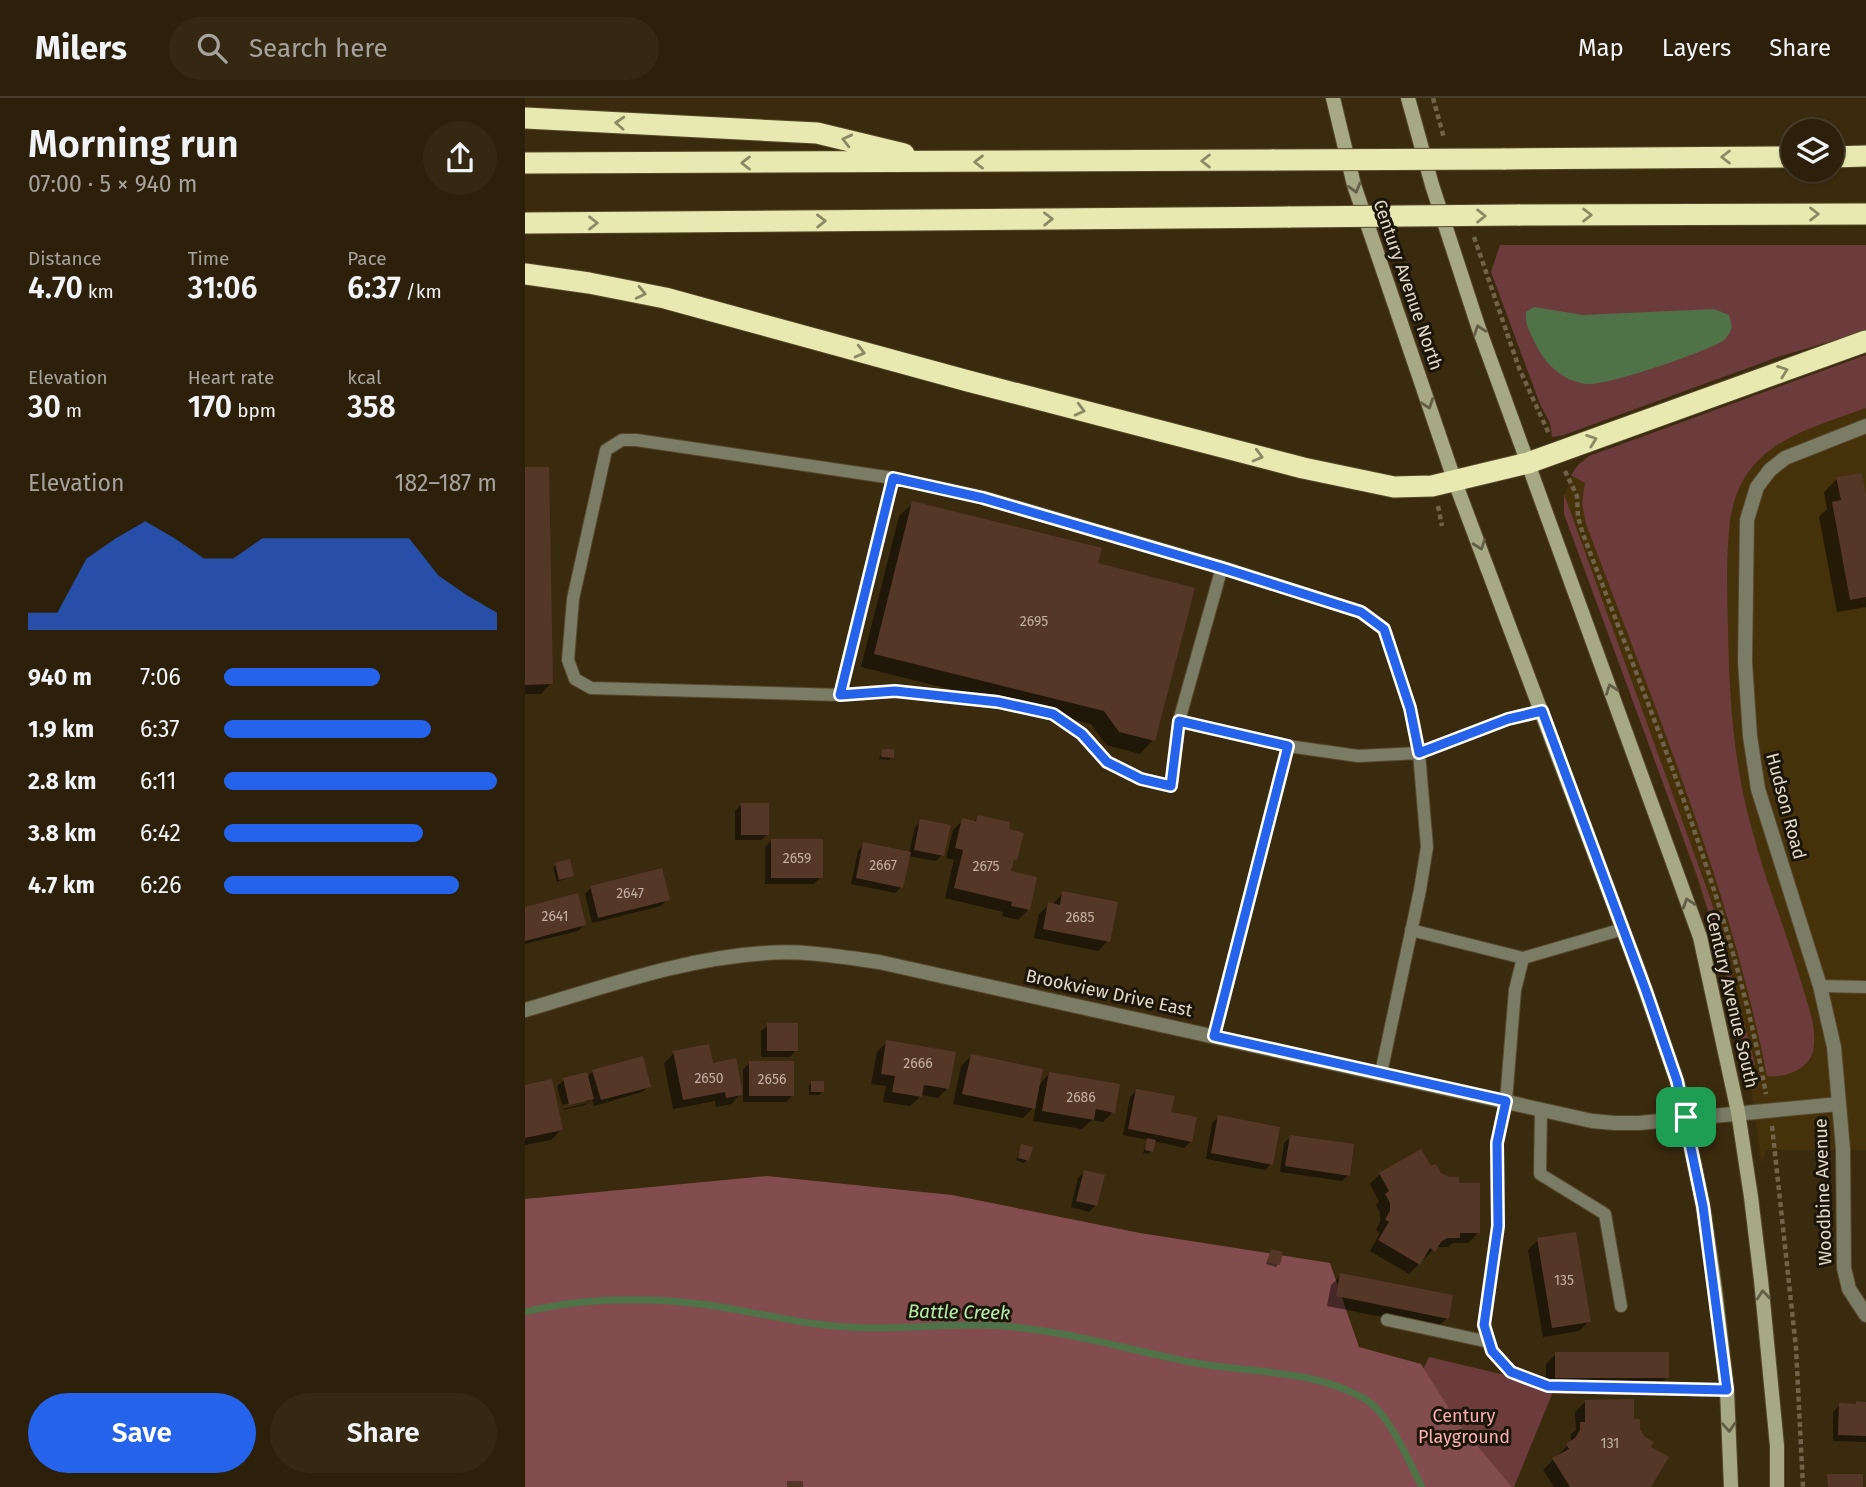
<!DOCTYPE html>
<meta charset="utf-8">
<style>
body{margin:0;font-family:"Fira Sans",sans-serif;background:#342813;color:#f1f3f6;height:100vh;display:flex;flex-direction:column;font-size:26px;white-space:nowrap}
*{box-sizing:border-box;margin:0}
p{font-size:23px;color:#a6a39c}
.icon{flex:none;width:38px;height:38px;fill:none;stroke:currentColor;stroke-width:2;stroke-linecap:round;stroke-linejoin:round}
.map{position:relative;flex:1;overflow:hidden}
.details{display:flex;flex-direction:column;background:#2c200a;width:525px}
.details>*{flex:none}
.buttons{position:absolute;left:1256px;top:21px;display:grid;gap:14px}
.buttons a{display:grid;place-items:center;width:63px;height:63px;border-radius:50%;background:#2c200a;box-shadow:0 2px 5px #0004,0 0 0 2px #483e2b;font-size:35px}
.pin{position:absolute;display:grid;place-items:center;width:60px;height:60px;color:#fff;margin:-30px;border-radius:14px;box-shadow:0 4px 10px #0006}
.round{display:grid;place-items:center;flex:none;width:74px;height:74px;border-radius:37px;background:#342813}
.head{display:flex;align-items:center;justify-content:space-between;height:119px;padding:0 28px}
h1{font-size:38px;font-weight:600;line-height:52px}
.stats{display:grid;grid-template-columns:repeat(3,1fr);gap:10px;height:119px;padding:7px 28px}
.stats div{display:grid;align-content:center}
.stats b{font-size:30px;font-weight:600}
.stats small{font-size:19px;font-weight:400}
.stats p{font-size:19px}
.chart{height:196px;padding:14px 28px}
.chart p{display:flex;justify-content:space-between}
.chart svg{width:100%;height:126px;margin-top:7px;fill:#2563eb;opacity:.7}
.primary-button{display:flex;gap:14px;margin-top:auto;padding:14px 28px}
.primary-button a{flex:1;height:80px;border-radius:42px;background:#2563eb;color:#fff;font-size:28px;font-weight:600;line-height:80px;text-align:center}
.primary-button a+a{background:#342813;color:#f1f3f6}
ul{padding:0 28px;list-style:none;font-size:23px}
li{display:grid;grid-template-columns:112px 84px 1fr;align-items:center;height:52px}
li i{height:18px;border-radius:9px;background:#2563eb}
header{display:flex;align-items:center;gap:42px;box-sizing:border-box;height:98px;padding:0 35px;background:#2c200a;border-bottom:2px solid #483e2b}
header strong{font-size:33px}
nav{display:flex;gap:38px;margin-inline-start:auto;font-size:24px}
.search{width:490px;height:63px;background:#342813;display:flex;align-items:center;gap:18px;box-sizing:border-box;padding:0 24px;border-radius:38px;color:#a6a39c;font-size:26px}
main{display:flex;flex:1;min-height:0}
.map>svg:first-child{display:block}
.built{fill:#45310a}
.green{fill:#6c3b3c}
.forest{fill:#834c4e}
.water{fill:#507248}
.shadow{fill:#0007}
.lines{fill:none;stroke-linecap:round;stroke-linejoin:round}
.stream{stroke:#507248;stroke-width:7}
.building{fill:#553728}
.lane-casing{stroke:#56472c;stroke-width:14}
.street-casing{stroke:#56472c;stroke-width:16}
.secondary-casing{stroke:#56472c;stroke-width:16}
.highway-casing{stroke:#56472c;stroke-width:23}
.path{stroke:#71634a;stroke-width:4.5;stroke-dasharray:5 3.5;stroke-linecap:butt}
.lane{stroke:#7b7c65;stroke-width:12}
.street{stroke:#7b7c65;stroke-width:14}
.secondary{stroke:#a7a884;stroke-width:14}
.highway{stroke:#e7e9b0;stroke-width:21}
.highway-bridge-casing{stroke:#56472c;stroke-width:23;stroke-linecap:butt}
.highway-bridge{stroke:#e7e9b0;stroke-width:21}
.oneway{stroke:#8c8a65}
.oneway2{stroke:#625e46}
.route-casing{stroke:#fff;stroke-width:14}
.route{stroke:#2563eb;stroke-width:9}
.labels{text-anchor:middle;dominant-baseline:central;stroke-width:6;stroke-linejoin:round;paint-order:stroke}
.number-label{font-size:14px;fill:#c0b0a1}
.street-label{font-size:18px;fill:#e3d9c9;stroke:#1c1509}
.park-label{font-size:18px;fill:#f9b1b2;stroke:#1c1509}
.water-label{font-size:19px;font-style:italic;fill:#b5eba9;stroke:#1c1509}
</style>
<header>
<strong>Milers</strong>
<div class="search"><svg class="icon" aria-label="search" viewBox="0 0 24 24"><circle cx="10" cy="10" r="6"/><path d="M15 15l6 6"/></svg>Search here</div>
<nav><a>Map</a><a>Layers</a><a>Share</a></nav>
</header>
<main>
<section class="details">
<div class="head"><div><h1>Morning run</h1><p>07:00 · 5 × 940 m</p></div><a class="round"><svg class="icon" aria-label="share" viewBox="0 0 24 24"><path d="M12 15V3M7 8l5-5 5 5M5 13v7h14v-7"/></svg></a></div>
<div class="stats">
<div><p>Distance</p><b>4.70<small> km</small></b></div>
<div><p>Time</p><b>31:06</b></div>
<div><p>Pace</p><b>6:37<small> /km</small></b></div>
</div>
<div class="stats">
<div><p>Elevation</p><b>30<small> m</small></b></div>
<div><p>Heart rate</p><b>170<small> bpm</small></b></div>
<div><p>kcal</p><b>358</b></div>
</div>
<div class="chart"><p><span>Elevation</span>182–187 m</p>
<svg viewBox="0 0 160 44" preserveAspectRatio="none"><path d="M0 44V38L10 38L20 19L30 12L40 6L50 12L60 19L70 19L80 12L90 12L100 12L110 12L120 12L130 12L140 25L150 32L160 38V44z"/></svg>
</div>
<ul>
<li><b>940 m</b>7:06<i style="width:57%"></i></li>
<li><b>1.9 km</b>6:37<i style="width:76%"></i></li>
<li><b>2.8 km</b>6:11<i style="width:100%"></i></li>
<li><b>3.8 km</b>6:42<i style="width:73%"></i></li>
<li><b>4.7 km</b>6:26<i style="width:86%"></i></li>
</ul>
<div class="primary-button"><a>Save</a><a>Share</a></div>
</section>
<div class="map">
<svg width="1341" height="1389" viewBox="0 0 1341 1389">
<rect width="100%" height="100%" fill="#3b2b0e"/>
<path class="built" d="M 1341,257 L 1341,1052 L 1241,1052 L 1237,1066 L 1220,951 L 1191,838 L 1145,703 L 1041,419 L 1039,398 L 1048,375 L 1062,359 Z"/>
<path class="green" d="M 975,147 L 1341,147 L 1341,233 L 1253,259 L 1039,337 L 1027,339 L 1025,325 L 1015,306 L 966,174 Z
M 1341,257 L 1341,310 C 1278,333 1216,346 1205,423 C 1201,458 1202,494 1203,529 C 1204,597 1208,662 1226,728 C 1240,783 1262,835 1278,890 C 1283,907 1291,928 1289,947 C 1288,970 1263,980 1242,978 C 1205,789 1129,607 1061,426 L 1057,405 L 1060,385 L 1046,377 L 1053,367 L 1064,358 Z
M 1039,396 L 1187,805 L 1230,966 L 1228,968 L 1220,951 L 1200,869 L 1174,783 L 1039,416 Z
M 904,1259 L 1030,1289 L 989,1389 L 907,1389 L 869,1334 Z"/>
<path class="forest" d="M 242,1078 L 427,1097 L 615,1135 L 805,1165 L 834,1249 L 896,1266 L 933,1325 L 987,1389 L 0,1389 L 0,1101 Z"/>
<path class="water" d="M 1009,209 L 1058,217 L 1189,211 L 1204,217 L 1207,229 C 1205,236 1201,242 1194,245 C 1174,256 1082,288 1061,286 C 1039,283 1022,268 1012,249 C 1007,238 999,226 1001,214 Z"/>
<path class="shadow" d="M 0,371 L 26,585 L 16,596 L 0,596 Z
M 1312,381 L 1341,401 L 1341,509 L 1312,514 L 1294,419 L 1302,411 L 1299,394 Z
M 388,405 L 571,466 L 628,642 L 615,656 L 581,647 L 566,626 L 336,569 L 374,418 Z
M 358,652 L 367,659 L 364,662 L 354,661 Z
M 216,707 L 243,736 L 236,742 L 210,742 L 210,713 Z
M 454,719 L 482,732 L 491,761 L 486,765 L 484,775 L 510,781 L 503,812 L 493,822 L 477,818 L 478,814 L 420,800 L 429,762 L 421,760 L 428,732 L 438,722 L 448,724 Z
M 396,723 L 417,757 L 411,763 L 383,758 L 376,789 L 370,795 L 326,786 L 333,753 L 339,746 L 384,755 L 390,729 Z
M 246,743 L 296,779 L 289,786 L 240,786 L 240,749 Z
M 31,767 L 47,778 L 32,784 L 28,769 Z
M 66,790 L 143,801 L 136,808 L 67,825 L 60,796 Z
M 538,795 L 583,843 L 573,853 L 509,840 L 514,816 L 524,806 L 527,807 Z
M 0,810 L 59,827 L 53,833 L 0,846 Z
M 243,927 L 271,952 L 265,959 L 236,959 L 236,933 Z
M 362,944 L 423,990 L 413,1000 L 397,997 L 385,1008 L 358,1004 L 361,988 L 346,986 L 352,954 Z
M 149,955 L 186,967 L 216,996 L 206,1006 L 191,1009 L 190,1003 L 148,1011 L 139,965 Z
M 446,958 L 513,988 L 524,976 L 588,1014 L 578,1024 L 567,1022 L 557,1031 L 508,1023 L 511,1007 L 498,1020 L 428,1006 L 436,968 Z
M 225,965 L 268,997 L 261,1004 L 218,1004 L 218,971 Z
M 68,973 L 124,988 L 117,994 L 69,1008 L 67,1000 L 60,1007 L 38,1012 L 38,1011 L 62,1005 L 62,1001 L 37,1007 L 32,988 L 39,982 L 62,980 Z
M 286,985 L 297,994 L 294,997 L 284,997 L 284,988 Z
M 0,989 L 36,1032 L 26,1042 L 0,1047 Z
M 612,992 L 644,1015 L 666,1043 L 659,1050 L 629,1043 L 624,1056 L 618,1055 L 623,1042 L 598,1037 L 605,999 Z
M 694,1019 L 746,1066 L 740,1072 L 681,1061 L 687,1025 Z
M 766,1039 L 823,1077 L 817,1083 L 755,1074 L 759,1045 Z
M 497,1048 L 502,1062 L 499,1065 L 491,1062 Z
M 905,1071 L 933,1087 L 953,1135 L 943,1145 L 928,1145 L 923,1149 L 911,1149 L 884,1176 L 845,1153 L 855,1135 L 851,1132 L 855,1124 L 855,1115 L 851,1107 L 854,1104 L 845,1086 L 855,1076 Z
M 559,1074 L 571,1107 L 564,1114 L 546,1109 L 553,1080 Z
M 1013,1142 L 1064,1223 L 1054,1233 L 1018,1239 L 1003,1152 Z
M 746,1153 L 753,1166 L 751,1169 L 741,1166 Z
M 816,1177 L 922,1220 L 912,1230 L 802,1208 L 806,1187 Z
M 1031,1256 L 1142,1279 L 1132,1289 L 1021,1289 L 1021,1266 Z
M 1060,1304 L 1107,1323 L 1124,1349 L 1124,1389 L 1029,1389 L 1018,1372 L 1046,1344 L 1046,1336 L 1051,1332 L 1050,1314 Z
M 1341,1306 L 1341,1344 L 1308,1343 L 1308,1314 L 1315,1307 Z"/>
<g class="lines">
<path class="stream" d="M 0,1214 C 60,1199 123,1199 184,1207 C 231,1214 278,1227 325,1229 C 376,1233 427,1224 478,1228 C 545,1233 610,1254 676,1266 C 731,1275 790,1272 840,1301 C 864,1315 884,1364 897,1389"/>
</g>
<path class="building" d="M 0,369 L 24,369 L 28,586 L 0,587 Z
M 1337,375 L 1341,397 L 1341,499 L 1325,502 L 1307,404 L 1316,402 L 1311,379 Z
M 387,403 L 577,450 L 573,465 L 670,490 L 630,643 L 594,634 L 579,613 L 349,556 Z
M 357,651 L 369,651 L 369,660 L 356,659 Z
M 216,705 L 244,705 L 244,737 L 216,737 Z
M 453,717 L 485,724 L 484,731 L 499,735 L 492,762 L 489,762 L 486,773 L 512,779 L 505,812 L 486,808 L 487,804 L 429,790 L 438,752 L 430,750 L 437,720 L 451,723 Z
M 395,721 L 426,727 L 419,758 L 389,752 Z
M 246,741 L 298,741 L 298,780 L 246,780 Z
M 338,744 L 386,754 L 378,790 L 331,780 Z
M 45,761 L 49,778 L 34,782 L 30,765 Z
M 137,770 L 145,802 L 73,820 L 65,788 Z
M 537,793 L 593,804 L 585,844 L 518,831 L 523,804 L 535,807 Z
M 53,795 L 61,827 L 0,843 L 0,809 Z
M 242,925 L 273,925 L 273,953 L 242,953 Z
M 361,942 L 431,954 L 424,991 L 399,987 L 397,999 L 367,994 L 370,978 L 356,976 Z
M 184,946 L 188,965 L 211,960 L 218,997 L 201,1000 L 200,994 L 158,1002 L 148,953 Z
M 446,956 L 518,971 L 510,1011 L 437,996 Z
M 118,958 L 126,989 L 76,1002 L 67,972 Z
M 224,963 L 269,963 L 269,998 L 224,998 Z
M 62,974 L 69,1001 L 44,1007 L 38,980 Z
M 524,974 L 595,986 L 590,1015 L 571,1011 L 569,1022 L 517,1013 Z
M 27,981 L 38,1032 L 0,1040 L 0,987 Z
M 286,983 L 299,983 L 299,994 L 286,994 Z
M 611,991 L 650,998 L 646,1014 L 672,1019 L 667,1044 L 603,1031 Z
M 693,1017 L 755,1029 L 748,1067 L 686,1055 Z
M 765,1037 L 829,1046 L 825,1078 L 760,1068 Z
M 622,1040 L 631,1042 L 628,1054 L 620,1052 Z
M 496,1046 L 508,1049 L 504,1063 L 493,1060 Z
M 896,1051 L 906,1068 L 911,1066 L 916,1075 L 924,1079 L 934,1079 L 934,1085 L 955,1085 L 955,1135 L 935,1135 L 935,1140 L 922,1140 L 916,1144 L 910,1154 L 905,1150 L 895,1167 L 853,1142 L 864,1124 L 860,1121 L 865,1113 L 865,1105 L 860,1096 L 864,1093 L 854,1075 Z
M 559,1072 L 580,1077 L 572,1108 L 551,1103 Z
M 1051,1134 L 1066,1224 L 1027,1230 L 1012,1140 Z
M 746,1151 L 758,1154 L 755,1167 L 742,1164 Z
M 815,1175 L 928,1197 L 924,1221 L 811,1198 Z
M 1030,1254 L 1144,1254 L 1144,1280 L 1030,1280 Z
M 1109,1301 L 1109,1321 L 1115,1321 L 1115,1331 L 1120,1339 L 1129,1344 L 1126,1349 L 1144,1359 L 1126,1389 L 1045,1389 L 1027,1360 L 1044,1351 L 1041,1346 L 1050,1340 L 1055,1332 L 1055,1324 L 1060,1324 L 1060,1302 Z
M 1331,1303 L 1341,1304 L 1341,1338 L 1313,1337 L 1314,1305 L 1331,1306 Z
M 1302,1376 L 1338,1376 L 1338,1389 L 1303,1389 Z
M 262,1383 L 278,1383 L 278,1389 L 262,1389 Z"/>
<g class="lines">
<g class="lane-casing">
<path id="lane" d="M 97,342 L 111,342 L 368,380 L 458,399 L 697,469 L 654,623 L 646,688 L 616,681 L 582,664 L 557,636 L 528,616 L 473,604 L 370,593 L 315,597 L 66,590 L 50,581 L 43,562 L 48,501 L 81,352 Z
M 697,469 L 836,514 L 859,531 L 885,610 L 894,655 L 902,749 L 895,792 L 856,975
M 315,597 L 368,380
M 654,623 L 763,648
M 886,832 L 998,860 L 1098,831
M 998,860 L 990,892 L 981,1003 L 972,1045 L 973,1128 L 959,1227 L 967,1253 L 986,1274 L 1023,1288 L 1202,1292
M 1295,888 L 1341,889
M 689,938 L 763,648 L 833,658 L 894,655 L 983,621 L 1017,613
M 1016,1012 L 1015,1076 L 1080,1116 L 1096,1208
M 862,1222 L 964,1244"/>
</g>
<g class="street-casing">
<path id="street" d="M 1341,328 L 1260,360 L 1245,372 L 1232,389 L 1222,422 L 1220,564 L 1225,638 L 1233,691 L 1295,888 L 1309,949 L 1318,1051 L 1319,1170 L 1324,1191 L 1341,1217
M 0,912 C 79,889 159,860 241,855 C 279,852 317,859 354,864 L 1067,1023 L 1090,1025 L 1114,1025 L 1314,1006"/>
</g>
<g class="secondary-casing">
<path id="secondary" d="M 808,0 L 829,87 L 930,384 L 1114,874 L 1152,983 L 1178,1108 L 1190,1191 L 1202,1292 L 1206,1389
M 883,0 L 907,87 L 953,228 L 1175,839 L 1213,1014 L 1226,1099 L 1236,1182 L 1252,1348 L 1252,1389"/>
</g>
<g class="highway-casing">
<path id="highway" d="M 0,20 L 292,35 L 379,56
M 1307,59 L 1341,58
M 978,61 L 1269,59
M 0,65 L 749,62
M 993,117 L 1341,116
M 0,125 L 765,119
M 0,176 L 64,185 L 140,200 L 443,283 L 778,370 L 869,389 L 907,388 L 1003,365 L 1341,243"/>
</g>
<path class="path" d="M 908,0 L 919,40
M 949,139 L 994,270 L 1024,336
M 1040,373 L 1052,398 L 1053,419 L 1058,436 C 1127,618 1206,804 1241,996
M 913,408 L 917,428
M 1247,1028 L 1271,1250 L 1278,1389"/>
<use href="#lane" class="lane"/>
<use href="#street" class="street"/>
<use href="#secondary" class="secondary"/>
<use href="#highway" class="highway"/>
<g class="highway-bridge-casing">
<path id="highway-bridge" d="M 749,62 L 978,61
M 765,119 L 993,117"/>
</g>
<use href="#highway-bridge" class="highway-bridge"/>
</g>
<defs><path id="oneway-chevron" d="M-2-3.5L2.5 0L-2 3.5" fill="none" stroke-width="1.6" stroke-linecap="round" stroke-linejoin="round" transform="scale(1.75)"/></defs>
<g class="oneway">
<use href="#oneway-chevron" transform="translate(95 25) rotate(-177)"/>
<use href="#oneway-chevron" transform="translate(322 42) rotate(-166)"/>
<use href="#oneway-chevron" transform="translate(1201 59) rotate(180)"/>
<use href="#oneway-chevron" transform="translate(681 63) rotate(180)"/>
<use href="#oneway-chevron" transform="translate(454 64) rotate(180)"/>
<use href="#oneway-chevron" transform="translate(221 65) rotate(180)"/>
<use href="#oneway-chevron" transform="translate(1289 116)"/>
<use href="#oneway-chevron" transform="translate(1062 117)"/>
<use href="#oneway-chevron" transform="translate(956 118)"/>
<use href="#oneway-chevron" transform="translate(523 121) rotate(-1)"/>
<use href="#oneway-chevron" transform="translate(296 123) rotate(-1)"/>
<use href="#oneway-chevron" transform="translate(68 125)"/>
<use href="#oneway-chevron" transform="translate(116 195) rotate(13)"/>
<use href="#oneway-chevron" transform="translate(335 254) rotate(15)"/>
<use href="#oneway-chevron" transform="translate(1258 273) rotate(-20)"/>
<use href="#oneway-chevron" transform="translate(555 312) rotate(14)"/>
<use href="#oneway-chevron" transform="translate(1067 342) rotate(-20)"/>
<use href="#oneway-chevron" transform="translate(733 358) rotate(15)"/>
</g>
<g class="oneway2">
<use href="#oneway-chevron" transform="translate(830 90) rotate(74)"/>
<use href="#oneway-chevron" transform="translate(954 232) rotate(-109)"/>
<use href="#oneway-chevron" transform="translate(903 306) rotate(71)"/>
<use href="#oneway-chevron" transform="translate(955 447) rotate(70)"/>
<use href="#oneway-chevron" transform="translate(1086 591) rotate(-110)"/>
<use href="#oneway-chevron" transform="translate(1163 805) rotate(-108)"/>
<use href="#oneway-chevron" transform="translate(1238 1197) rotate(-95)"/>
<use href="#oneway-chevron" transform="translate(1204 1329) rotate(87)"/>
</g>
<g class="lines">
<g class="route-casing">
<path id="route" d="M 368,380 L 458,400 L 697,470 L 836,514 L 859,531 L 885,610 L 894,655 L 983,621 L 1017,613 L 1121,893 L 1152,983 L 1178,1108 L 1202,1292 L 1023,1288 L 986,1274 L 967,1253 L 959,1227 L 973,1128 L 972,1045 L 981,1003 L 689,938 L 763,648 L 654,623 L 646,688 L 616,681 L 582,664 L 557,636 L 528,616 L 473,604 L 370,593 L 315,597 Z"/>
</g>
<use href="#route" class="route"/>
</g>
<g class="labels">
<g class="number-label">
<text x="509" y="523">2695</text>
<text x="272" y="760">2659</text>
<text x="358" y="767">2667</text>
<text x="461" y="768">2675</text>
<text x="105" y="795">2647</text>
<text x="30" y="818">2641</text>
<text x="555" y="819">2685</text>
<text x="393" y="965">2666</text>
<text x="184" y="980">2650</text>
<text x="247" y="981">2656</text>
<text x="556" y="999">2686</text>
<text x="1039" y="1182">135</text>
<text x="1085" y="1345">131</text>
</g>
<g class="street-label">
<text transform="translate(883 187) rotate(71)">Century Avenue North</text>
<text transform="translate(1261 708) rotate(75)">Hudson Road</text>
<text transform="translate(584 895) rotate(12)">Brookview Drive East</text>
<text transform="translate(1207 902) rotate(77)">Century Avenue South</text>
<text transform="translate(1298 1094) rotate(-92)">Woodbine Avenue</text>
</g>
<g class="park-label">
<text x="939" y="1318">Century<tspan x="939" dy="21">Playground</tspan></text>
</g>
<g class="water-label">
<text transform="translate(434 1214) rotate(1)">Battle Creek</text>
</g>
</g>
</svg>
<div class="buttons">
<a><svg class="icon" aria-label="layers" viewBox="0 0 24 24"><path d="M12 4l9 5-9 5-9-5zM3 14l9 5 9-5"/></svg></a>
</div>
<div class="pin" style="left:1161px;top:1019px;background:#1e9e55"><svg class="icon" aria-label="arrive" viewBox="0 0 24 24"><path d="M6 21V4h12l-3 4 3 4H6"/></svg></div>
</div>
</main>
